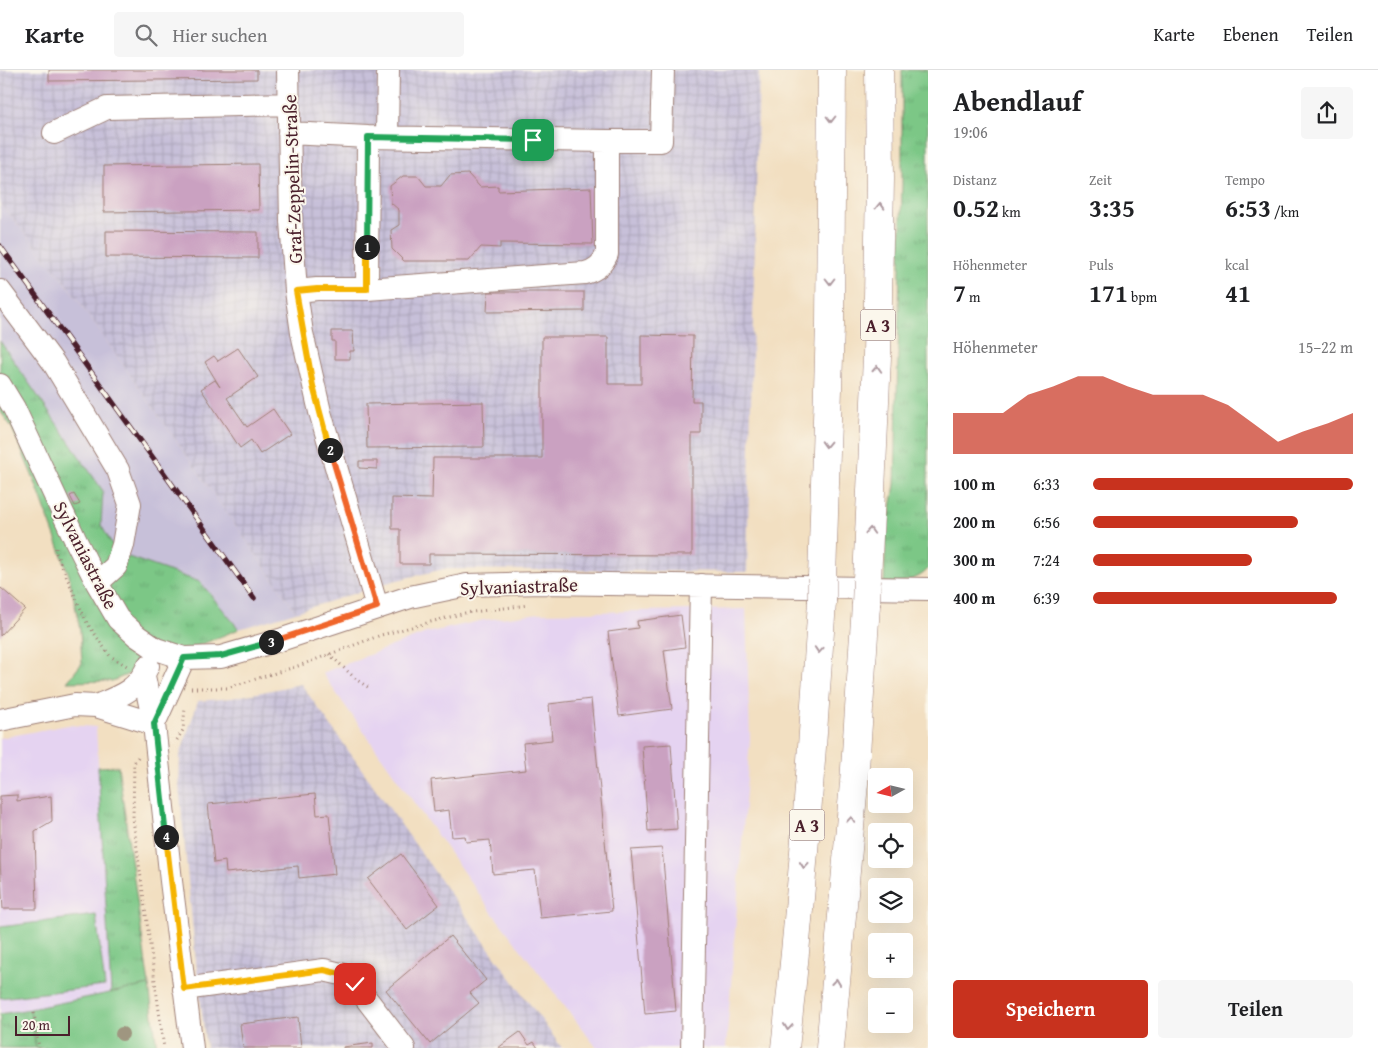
<!DOCTYPE html>
<html lang="de">
<meta charset="utf-8">
<style>
body{margin:0;font-family:"Gentium Book Plus",serif;background:#f6f6f6;color:#202124;height:100vh;display:flex;flex-direction:column;font-size:19px;white-space:nowrap}
*{box-sizing:border-box;margin:0}
p{font-size:16px;color:#757577}
.icon{flex:none;width:28px;height:28px;fill:none;stroke:currentColor;stroke-width:2;stroke-linecap:round;stroke-linejoin:round}
.map{position:relative;flex:1;overflow:hidden}
.sheet{display:flex;flex-direction:column;background:#fff;width:450px}
.sheet>*{flex:none}
.needle{width:32px;rotate:262deg}
.buttons{position:absolute;left:868px;top:698px;display:grid;gap:10px}
.buttons a{display:grid;place-items:center;width:45px;height:45px;border-radius:5px;background:#fff;box-shadow:0 5px 20px #0002;font-size:25px}
.scale{position:absolute;left:15px;bottom:12px;width:55px;box-sizing:border-box;padding-left:5px;border:2px solid #4a1f2b;border-top:0;font-size:14px;line-height:18px;white-space:nowrap;color:#4a1f2b;-webkit-text-stroke:4px #fbf7ec;paint-order:stroke}
.pin{position:absolute;display:grid;place-items:center;width:42px;height:42px;color:#fff;margin:-21px;border-radius:10px;box-shadow:0 2px 8px #0006}
.km{position:absolute;width:25px;height:25px;margin:-12px;border-radius:50%;background:#222;color:#fff;font-size:14px;line-height:25px;text-align:center}
.round{display:grid;place-items:center;flex:none;width:52px;height:52px;border-radius:5px;background:#f6f6f6}
.headline{display:flex;align-items:center;justify-content:space-between;height:85px;padding:0 25px}
h1{font-size:28px;font-weight:700;line-height:38px}
.metrics{display:grid;grid-template-columns:repeat(3,1fr);gap:8px;height:85px;padding:5px 25px}
.metrics div{display:grid;align-content:center}
.metrics b{font-size:25px;font-weight:700}
.metrics small{font-size:14px;font-weight:400}
.metrics p{font-size:14px}
.chart{height:140px;padding:10px 25px}
.chart p{display:flex;justify-content:space-between}
.chart svg{width:100%;height:90px;margin-top:5px;fill:#c8321e;opacity:.7}
.cta{display:flex;gap:10px;margin-top:auto;padding:10px 25px}
.cta a{flex:1;height:58px;border-radius:5px;background:#c8321e;color:#fff;font-size:20px;font-weight:700;line-height:58px;text-align:center}
.cta a+a{background:#f6f6f6;color:#202124}
ul{padding:0 25px;list-style:none;font-size:16px}
li{display:grid;grid-template-columns:80px 60px 1fr;align-items:center;height:38px}
li i{height:12px;border-radius:6px;background:#c8321e}
header{display:flex;align-items:center;gap:30px;box-sizing:border-box;height:70px;padding:0 25px;background:#fff;border-bottom:1px solid #e0e0e0}
header strong{font-size:24px}
nav{display:flex;gap:28px;margin-inline-start:auto;font-size:18px}
.search{width:350px;height:45px;background:#f6f6f6;display:flex;align-items:center;gap:12px;box-sizing:border-box;padding:0 18px;border-radius:5px;color:#757577;font-size:19px}
main{display:flex;flex:1;min-height:0}
.map>svg:first-child{display:block}
.built{fill:#e5d3f1}
.industrial{fill:url(#industrial-grid)}
.railway{fill:#c7c0d9}
.grass{fill:url(#grass-tufts);stroke:#627358}
.pitch{fill:#7bc786;stroke:#627358}
.building{fill:#caa1c1}
.lines{fill:none;stroke-linecap:round;stroke-linejoin:round}
.minor-casing{stroke:#9e7f76;stroke-width:24}
.highway-casing{stroke:#9e7f76;stroke-width:29}
.path{stroke:#9e7f76;stroke-width:3;stroke-dasharray:1 4;stroke-linecap:butt}
.minor{stroke:#fff;stroke-width:22}
.highway{stroke:#fff;stroke-width:28}
.rail-casing{stroke:#4a1f2b;stroke-width:5.5}
.rail{stroke:#fbf7ec;stroke-width:4;stroke-dasharray:11;stroke-linecap:butt}
.highway-bridge-casing{stroke:#9e7f76;stroke-width:29;stroke-linecap:butt}
.highway-bridge{stroke:#fff;stroke-width:28}
.tree{fill:#9f9680}
.oneway{stroke:#ae9aa0}
.split-1-casing{stroke:#fff;stroke-width:10}
.split-2-casing{stroke:#fff;stroke-width:10}
.split-3-casing{stroke:#fff;stroke-width:10}
.split-4-casing{stroke:#fff;stroke-width:10}
.split-5-casing{stroke:#fff;stroke-width:10}
.split-1{stroke:#22a559;stroke-width:6}
.split-2{stroke:#f5b400;stroke-width:6}
.split-3{stroke:#f0652b;stroke-width:6}
.split-4{stroke:#22a559;stroke-width:6}
.split-5{stroke:#f5b400;stroke-width:6}
.labels{text-anchor:middle;dominant-baseline:central;stroke-width:4;stroke-linejoin:round;paint-order:stroke}
.shield{fill:#fbf7ec;stroke:#7f6065;stroke-width:1}
.shield-label{font-size:18px;font-weight:bold;fill:#4a1f2b}
.street-label{font-size:19px;fill:#4a1f2b;stroke:#fbf7ec}
</style>
<header>
<strong>Karte</strong>
<div class="search"><svg class="icon" aria-label="search" viewBox="0 0 24 24"><circle cx="10" cy="10" r="6"/><path d="M15 15l6 6"/></svg>Hier suchen</div>
<nav><a>Karte</a><a>Ebenen</a><a>Teilen</a></nav>
</header>
<main>
<div class="map">
<svg width="928" height="978" viewBox="0 0 928 978">
<defs>
<pattern id="industrial-grid" width="8" height="8" patternUnits="userSpaceOnUse" patternTransform="scale(1.25)"><rect width="8" height="8" fill="#c7c0d9"/><path d="M0 4h8M4 0v8" fill="none" stroke="#aca5ba"/></pattern>
<pattern id="grass-tufts" width="24" height="20" patternUnits="userSpaceOnUse" patternTransform="scale(1.25)"><rect width="24" height="20" fill="#7bc786"/><path d="M3 7l-1-3M5 7V3M7 7l1-3M15 17l-1-3M17 17v-4M19 17l1-3" fill="none" stroke="#6caa74"/></pattern>
</defs>
<rect width="100%" height="100%" fill="#fbf7ec"/>
<filter id="ink" filterUnits="userSpaceOnUse"><feTurbulence type="fractalNoise" baseFrequency=".02" numOctaves="2"/><feDisplacementMap in="SourceGraphic" scale="10" xChannelSelector="R" yChannelSelector="G"/><feConvolveMatrix kernelMatrix="1 2 1 2 8 2 1 2 1" color-interpolation-filters="sRGB"/></filter>
<filter id="wash" filterUnits="userSpaceOnUse"><feTurbulence type="fractalNoise" baseFrequency=".0096" numOctaves="4" result="noise"/><feDisplacementMap in="SourceGraphic" scale="20" xChannelSelector="R" yChannelSelector="G"/><feGaussianBlur stdDeviation="1.12" result="paint"/><feColorMatrix in="noise" values="0 0 0 0 0 0 0 0 0 0 0 0 0 0 0 0 0 1.4 0 .05"/><feComposite in="paint" operator="in"/></filter>
<g filter="url(#wash)">
<rect width="100%" height="100%" fill="#f2dfc1"/>
<path class="built" d="M 746,539 L 750,669 L 726,978 L 597,978 L 491,841 L 322,603 L 426,563 L 484,550 L 540,543 Z
M 68,655 L 96,657 L 111,923 L 15,942 L 0,943 L 0,668 Z"/>
<path class="industrial" d="M 0,0 L 759,0 L 747,502 L 444,499 L 393,511 L 296,542 L 65,212 L 0,133 Z
M 301,614 L 486,874 L 562,978 L 206,978 L 195,883 L 179,715 L 180,685 L 198,631 L 232,628 Z"/>
<path class="railway" d="M 0,133 L 65,212 L 296,542 L 239,559 L 200,512 L 117,484 L 101,455 L 103,421 L 0,271 Z"/>
<path class="grass" d="M 902,0 L 928,0 L 928,499 C 918,511 899,513 884,513 L 886,469 L 895,414 L 902,113 Z
M 0,271 L 103,421 L 101,455 L 117,483 L 200,512 L 239,559 L 112,611 L 67,612 L 82,593 L 80,560 L 69,505 L 35,412 L 11,356 L 0,341 Z
M 118,696 L 149,915 L 111,923 L 98,697 Z
M 30,939 L 36,978 L 0,978 L 0,944 Z"/>
<path class="pitch" d="M 96,845 L 105,916 L 0,928 L 0,857 Z
M 149,915 L 157,978 L 36,978 L 30,939 Z"/>
<g id="blocks">
<path class="building" d="M 49,0 L 257,0 L 257,9 L 49,11 Z
M 258,94 L 259,140 L 104,142 L 104,96 Z
M 468,104 L 480,117 L 498,116 L 498,121 L 591,118 L 593,174 L 500,173 L 500,178 L 481,177 L 469,191 L 404,191 L 392,179 L 391,160 L 399,155 L 399,140 L 391,133 L 390,116 L 403,106 L 418,106 L 426,116 L 441,116 L 450,105 Z
M 106,161 L 258,162 L 258,188 L 106,187 Z
M 488,222 L 584,222 L 584,241 L 487,242 Z
M 332,261 L 353,261 L 354,281 L 350,281 L 350,289 L 335,289 L 335,271 L 332,271 Z
M 641,265 L 693,266 L 692,331 L 701,331 L 701,364 L 692,364 L 692,485 L 429,484 L 429,494 L 400,494 L 400,459 L 392,459 L 392,428 L 432,429 L 433,388 L 542,388 L 542,267 L 608,267 L 608,314 L 641,314 Z
M 238,278 L 258,307 L 227,328 L 247,357 L 273,339 L 290,364 L 260,384 L 251,370 L 240,378 L 201,319 L 215,310 L 220,317 L 205,292 L 214,286 L 218,291 Z
M 483,332 L 484,377 L 367,378 L 366,334 Z
M 359,391 L 377,391 L 377,399 L 359,398 Z
M 74,424 L 80,434 L 75,436 L 70,426 Z
M 1,518 L 25,539 L 0,566 L 0,519 Z
M 681,545 L 685,577 L 664,580 L 672,639 L 619,646 L 608,562 L 638,558 L 637,551 Z
M 591,629 L 612,841 L 540,848 L 535,800 L 493,804 L 490,770 L 466,772 L 465,766 L 452,767 L 449,740 L 434,742 L 431,710 L 526,700 L 523,673 L 552,670 L 549,634 Z
M 671,674 L 677,759 L 648,761 L 642,676 Z
M 315,724 L 317,745 L 329,744 L 335,804 L 299,808 L 298,796 L 226,803 L 225,791 L 214,793 L 208,734 Z
M 17,725 L 17,731 L 51,726 L 52,751 L 35,761 L 37,839 L 3,839 L 0,792 L 0,726 Z
M 662,778 L 676,941 L 645,944 L 631,780 Z
M 401,784 L 439,835 L 407,860 L 368,809 Z
M 450,866 L 486,910 L 470,923 L 479,933 L 430,974 L 386,920 Z
M 298,947 L 301,978 L 243,978 L 240,954 Z
M 520,962 L 529,975 L 534,972 L 538,978 L 498,978 Z
M 373,973 L 373,978 L 343,978 L 343,977 Z"/>
</g>
</g>
<g filter="url(#ink)">
<use href="#blocks" fill-opacity="0" stroke="#9e7f76" stroke-width="1"/>
<g class="lines">
<g class="minor-casing">
<path id="minor" d="M 288,0 L 291,151 L 296,221 L 302,263 L 320,342 L 377,537
M 54,63 L 107,38 L 289,34
M 289,63 L 368,67 L 607,71 L 607,184 C 602,195 596,200 585,203 L 367,219 L 317,219 L 296,221
M 387,67 L 388,0
M 607,71 L 661,71 L 663,0
M 367,219 L 368,67
M 0,221 L 53,292 L 118,400 L 130,434 L 123,475 L 116,496 L 97,513
M 0,315 L 14,338 L 75,469 L 97,513 L 118,549 L 137,566 L 156,579 L 184,588 L 221,587 L 283,569 L 410,527 L 467,515 L 543,513 L 928,519
M 144,606 L 154,654 L 171,811 L 192,978
M 96,636 C 120,626 137,621 148,596
M 0,650 L 75,635 L 96,636 L 154,654
M 154,654 L 184,588
M 184,919 L 324,900 L 341,904 L 355,914 L 404,978
M 692,978 L 701,515"/>
</g>
<g class="highway-casing">
<path id="highway" d="M 822,508 L 830,255 L 832,0
M 867,510 L 877,287 L 880,109 L 879,0
M 785,978 C 802,829 812,681 822,532
M 830,978 L 854,713 L 866,535"/>
</g>
<path class="path" d="M 56,478 L 56,483 L 87,553 L 110,586 L 127,596
M 329,584 L 357,610 L 371,619
M 191,618 L 227,618 L 301,595 L 381,565 L 465,543 L 528,535
M 177,670 L 183,660 L 185,638
M 138,687 L 134,693 L 133,749 L 164,978
M 34,943 L 39,978"/>
<use href="#minor" class="minor"/>
<use href="#highway" class="highway"/>
<g class="rail-casing">
<path id="rail" d="M 0,176 L 254,528"/>
</g>
<use href="#rail" class="rail"/>
<g class="highway-bridge-casing">
<path id="highway-bridge" d="M 822,532 L 822,508
M 866,535 L 867,510"/>
</g>
<use href="#highway-bridge" class="highway-bridge"/>
</g>
<circle class="tree" cx="122" cy="964" r="7"/>
<defs><path id="oneway-chevron" d="M-2-3.5L2.5 0L-2 3.5" fill="none" stroke-width="1.6" stroke-linecap="round" stroke-linejoin="round" transform="scale(1.25)"/></defs>
<g class="oneway">
<use href="#oneway-chevron" transform="translate(831 49) rotate(90)"/>
<use href="#oneway-chevron" transform="translate(880 136) rotate(-89)"/>
<use href="#oneway-chevron" transform="translate(830 211) rotate(90)"/>
<use href="#oneway-chevron" transform="translate(877 299) rotate(-87)"/>
<use href="#oneway-chevron" transform="translate(826 374) rotate(92)"/>
<use href="#oneway-chevron" transform="translate(870 461) rotate(-87)"/>
<use href="#oneway-chevron" transform="translate(819 580) rotate(94)"/>
<use href="#oneway-chevron" transform="translate(851 750) rotate(-85)"/>
<use href="#oneway-chevron" transform="translate(804 795) rotate(95)"/>
<use href="#oneway-chevron" transform="translate(836 912) rotate(-84)"/>
<use href="#oneway-chevron" transform="translate(788 957) rotate(96)"/>
</g>
</g>
<g class="lines" filter="url(#ink)">
<g class="split-1-casing">
<path id="split-1" d="M 367,177 L 368,67 L 533,70"/>
</g>
<g class="split-2-casing">
<path id="split-2" d="M 330,380 L 313,316 L 296,221 L 317,219 L 367,219 L 367,177"/>
</g>
<g class="split-3-casing">
<path id="split-3" d="M 271,572 L 377,537 L 330,380"/>
</g>
<g class="split-4-casing">
<path id="split-4" d="M 166,767 L 154,654 L 184,588 L 221,586 L 271,572"/>
</g>
<g class="split-5-casing">
<path id="split-5" d="M 166,767 L 184,919 L 324,900 L 341,904 L 355,914"/>
</g>
<use href="#split-1" class="split-1"/>
<use href="#split-2" class="split-2"/>
<use href="#split-3" class="split-3"/>
<use href="#split-4" class="split-4"/>
<use href="#split-5" class="split-5"/>
</g>
<g class="labels">
<g class="shield">
<rect x="860.5" y="239.5" width="35" height="31" rx="4"/>
<rect x="789.5" y="739.5" width="35" height="31" rx="4"/>
</g>
<g class="shield-label">
<text x="878" y="255">A 3</text>
<text x="807" y="755">A 3</text>
</g>
<g class="street-label">
<text transform="translate(292 109) rotate(-92)">Graf-Zeppelin-Straße</text>
<text transform="translate(86 485) rotate(63)">Sylvaniastraße</text>
<text transform="translate(519 516) rotate(-2)">Sylvaniastraße</text>
</g>
</g>
</svg>
<div class="buttons">
<a><svg class="needle" viewBox="-14 -14 28 28"><path d="M0-13l5 13h-10z" fill="#e53935"/><path d="M0 13l5-13h-10z" fill="#757577"/></svg></a>
<a><svg class="icon" aria-label="locate" viewBox="0 0 24 24"><circle cx="12" cy="12" r="6"/><path d="M12 2v4M12 18v4M2 12h4M18 12h4"/></svg></a>
<a><svg class="icon" aria-label="layers" viewBox="0 0 24 24"><path d="M12 4l9 5-9 5-9-5zM3 14l9 5 9-5"/></svg></a>
<a>+</a>
<a>−</a>
</div>
<div class="scale">20 m</div>
<div class="pin" style="left:533px;top:70px;background:#1e9e55"><svg class="icon" aria-label="arrive" viewBox="0 0 24 24"><path d="M6 21V4h12l-3 4 3 4H6"/></svg></div>
<div class="pin" style="left:355px;top:914px;background:#d93025"><svg class="icon" aria-label="check" viewBox="0 0 24 24"><path d="M5 12l5 5 9-10"/></svg></div>
<b class="km" style="left:367px;top:177px">1</b>
<b class="km" style="left:330px;top:380px">2</b>
<b class="km" style="left:271px;top:572px">3</b>
<b class="km" style="left:166px;top:767px">4</b>
</div>
<section class="sheet">
<div class="headline"><div><h1>Abendlauf</h1><p>19:06</p></div><a class="round"><svg class="icon" aria-label="share" viewBox="0 0 24 24"><path d="M12 15V3M7 8l5-5 5 5M5 13v7h14v-7"/></svg></a></div>
<div class="metrics">
<div><p>Distanz</p><b>0.52<small> km</small></b></div>
<div><p>Zeit</p><b>3:35</b></div>
<div><p>Tempo</p><b>6:53<small> /km</small></b></div>
</div>
<div class="metrics">
<div><p>Höhenmeter</p><b>7<small> m</small></b></div>
<div><p>Puls</p><b>171<small> bpm</small></b></div>
<div><p>kcal</p><b>41</b></div>
</div>
<div class="chart"><p><span>Höhenmeter</span>15–22 m</p>
<svg viewBox="0 0 160 44" preserveAspectRatio="none"><path d="M0 44V24L10 24L20 24L30 15L40 11L50 6L60 6L70 11L80 15L90 15L100 15L110 20L120 29L130 38L140 33L150 29L160 24V44z"/></svg>
</div>
<ul>
<li><b>100 m</b>6:33<i style="width:100%"></i></li>
<li><b>200 m</b>6:56<i style="width:79%"></i></li>
<li><b>300 m</b>7:24<i style="width:61%"></i></li>
<li><b>400 m</b>6:39<i style="width:94%"></i></li>
</ul>
<div class="cta"><a>Speichern</a><a>Teilen</a></div>
</section>
</main>
